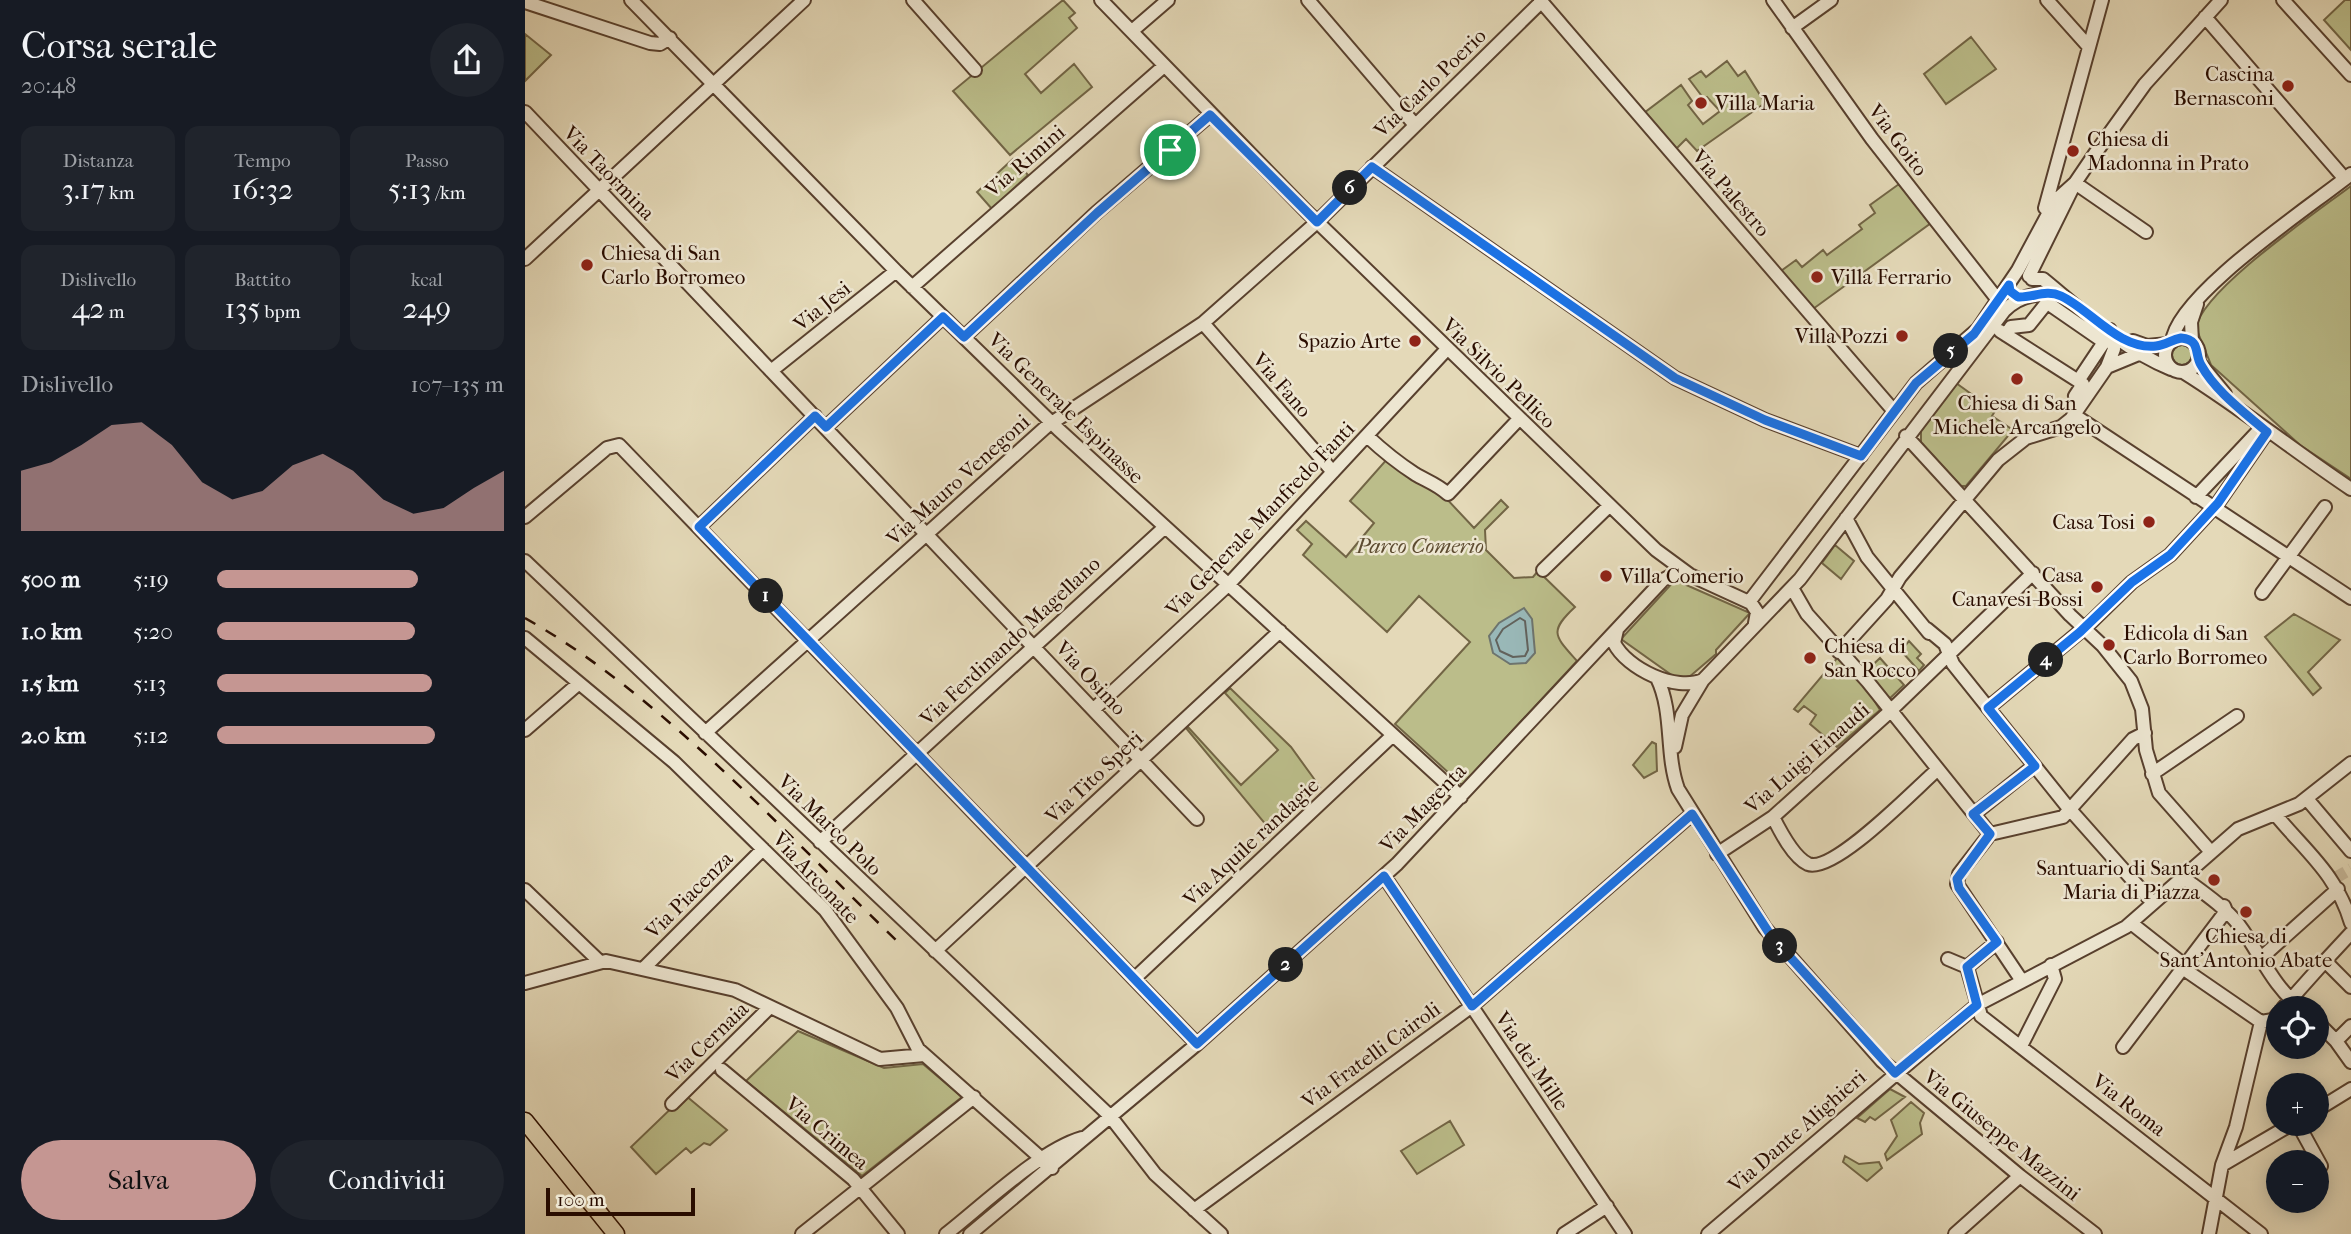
<!DOCTYPE html>
<html lang="it">
<meta charset="utf-8">
<style>
body{margin:0;font-family:"IM FELL French Canon",serif;background:#20242c;color:#f1f3f6;height:100vh;display:flex;flex-direction:column;font-size:26px;white-space:nowrap}
*{box-sizing:border-box;margin:0}
p{font-size:23px;color:#9ea1a6}
.icon{flex:none;width:38px;height:38px;fill:none;stroke:currentColor;stroke-width:2;stroke-linecap:round;stroke-linejoin:round}
.map{position:relative;flex:1;overflow:hidden}
.drawer{display:flex;flex-direction:column;background:#171b24;width:525px}
.drawer>*{flex:none}
.buttons{position:absolute;left:1741px;top:996px;display:grid;gap:14px}
.buttons a{display:grid;place-items:center;width:63px;height:63px;border-radius:50%;background:#171b24;box-shadow:0 4px 18px #0003;font-size:35px}
.scale{position:absolute;left:21px;bottom:18px;width:149px;box-sizing:border-box;padding-left:7px;border:4px solid #2a0d00;border-top:0;font-size:19px;line-height:24px;white-space:nowrap;color:#2a0d00;-webkit-text-stroke:5px #ede6d1;paint-order:stroke}
.pin{position:absolute;display:grid;place-items:center;width:60px;height:60px;color:#fff;margin:-30px;border:4px solid #fff;border-radius:50%;box-shadow:0 2px 7px #0007}
.km{position:absolute;width:35px;height:35px;margin:-18px;border-radius:50%;background:#222;color:#fff;font-size:19px;line-height:35px;text-align:center}
.round{display:grid;place-items:center;flex:none;width:74px;height:74px;border-radius:37px;background:#20242c}
.summary{display:flex;align-items:center;justify-content:space-between;height:119px;padding:0 21px}
h1{font-size:38px;font-weight:600;line-height:52px}
.stats{display:grid;grid-template-columns:repeat(3,1fr);gap:10px;height:119px;padding:7px 21px}
.stats div{display:grid;align-content:center;border-radius:14px;background:#20242c;text-align:center}
.stats b{font-size:30px;font-weight:600}
.stats small{font-size:19px;font-weight:400}
.stats p{font-size:19px}
.chart{height:196px;padding:14px 21px}
.chart p{display:flex;justify-content:space-between}
.chart svg{width:100%;height:126px;margin-top:7px;fill:#c59692;opacity:.7}
.primary-button{display:flex;gap:14px;margin-top:auto;padding:14px 21px}
.primary-button a{flex:1;height:80px;border-radius:42px;background:#c59692;color:#111;font-size:28px;font-weight:600;line-height:80px;text-align:center}
.primary-button a+a{background:#20242c;color:#f1f3f6}
ul{padding:0 21px;list-style:none;font-size:23px}
li{display:grid;grid-template-columns:112px 84px 1fr;align-items:center;height:52px}
li i{height:18px;border-radius:9px;background:#c59692}
main{display:flex;flex:1;min-height:0}
.map>svg:first-child{display:block}
.green{fill:#bbbd8a;stroke:#726545;stroke-width:2}
.water{fill:#99b8b8;stroke:#6d746e;stroke-width:2}
.lines{fill:none;stroke-linecap:round;stroke-linejoin:round}
.shore{stroke:#62625c;stroke-width:2}
.minor-tunnel{stroke:#c8ba9c;stroke-width:12;stroke-dasharray:12 6;stroke-linecap:butt}
.minor-casing{stroke:#58402e;stroke-width:16}
.major-casing{stroke:#2a0d00;stroke-width:19}
.minor{stroke:#ede6d1;stroke-width:12}
.major{stroke:#e4d9b8;stroke-width:16}
.rail{stroke:#2a0d00;stroke-width:2.5;stroke-dasharray:12 12;stroke-linecap:butt}
.route-casing{stroke:#fff;stroke-width:14}
.route{stroke:#1a73e8;stroke-width:9}
.poi-dot{fill:#8f2418;stroke:#ede6d1;stroke-width:2.5}
.labels{text-anchor:middle;dominant-baseline:central;stroke-width:5;stroke-linejoin:round;paint-order:stroke}
.poi-label{font-size:21px;fill:#2a0d00;stroke:#ede6d1;text-anchor:start}
.street-label{font-size:21px;fill:#2a0d00;stroke:#ede6d1}
.park-label{font-size:21px;font-style:italic;fill:#5d4b30;stroke:#ede6d1}
</style>
<main>
<section class="drawer">
<div class="summary"><div><h1>Corsa serale</h1><p>20:48</p></div><a class="round"><svg class="icon" aria-label="share" viewBox="0 0 24 24"><path d="M12 15V3M7 8l5-5 5 5M5 13v7h14v-7"/></svg></a></div>
<div class="stats">
<div><p>Distanza</p><b>3.17<small> km</small></b></div>
<div><p>Tempo</p><b>16:32</b></div>
<div><p>Passo</p><b>5:13<small> /km</small></b></div>
</div>
<div class="stats">
<div><p>Dislivello</p><b>42<small> m</small></b></div>
<div><p>Battito</p><b>135<small> bpm</small></b></div>
<div><p>kcal</p><b>249</b></div>
</div>
<div class="chart"><p><span>Dislivello</span>107–135 m</p>
<svg viewBox="0 0 160 44" preserveAspectRatio="none"><path d="M0 44V23L10 20L20 14L30 7L40 6L50 14L60 27L70 33L80 30L90 21L100 17L110 23L120 33L130 38L140 36L150 29L160 23V44z"/></svg>
</div>
<ul>
<li><b>500 m</b>5:19<i style="width:70%"></i></li>
<li><b>1.0 km</b>5:20<i style="width:69%"></i></li>
<li><b>1.5 km</b>5:13<i style="width:75%"></i></li>
<li><b>2.0 km</b>5:12<i style="width:76%"></i></li>
</ul>
<div class="primary-button"><a>Salva</a><a>Condividi</a></div>
</section>
<div class="map">
<svg width="1826" height="1234" viewBox="0 0 1826 1234">
<rect width="100%" height="100%" fill="#e4d9b8"/>
<filter id="stains"><feTurbulence type="fractalNoise" baseFrequency=".00286" numOctaves="4"/><feColorMatrix values="0 0 0 0 .2 0 0 0 0 .09 0 0 0 0 .02 0 0 0 .5 -.17"/></filter>
<radialGradient id="worn" r=".72"><stop offset=".6" stop-color="#630" stop-opacity="0"/><stop offset="1" stop-color="#630" stop-opacity=".3"/></radialGradient>
<path class="green" d="M 538,0 L 550,13 L 544,18 L 552,28 L 500,74 L 516,93 L 549,64 L 567,87 L 485,155 L 428,91 Z
M 1820,0 L 1826,0 L 1826,50 L 1799,20 Z
M 0,34 L 26,55 L 0,81 Z
M 1446,37 L 1471,69 L 1421,104 L 1399,74 Z
M 1202,61 L 1213,76 L 1220,71 L 1240,103 L 1172,151 L 1161,139 L 1151,149 L 1119,113 L 1156,85 L 1167,101 L 1163,105 L 1178,124 L 1195,111 L 1182,97 L 1179,99 L 1164,79 L 1176,71 L 1181,77 Z
M 488,159 L 503,175 L 467,209 L 452,192 Z
M 1374,184 L 1406,223 L 1288,309 L 1256,271 L 1271,260 L 1277,267 L 1298,250 L 1302,255 L 1337,229 L 1334,225 L 1350,213 L 1345,205 Z
M 1826,186 L 1826,479 L 1775,445 L 1686,365 L 1671,328 C 1676,291 1793,211 1826,186 Z
M1647 355a10 10 0 1 1 20 0a10 10 0 1 1-20 0Z
M 1431,383 L 1470,411 L 1467,416 L 1488,430 L 1441,486 L 1436,486 L 1396,443 L 1396,431 Z
M 863,458 L 919,496 L 949,528 L 976,500 L 983,507 L 960,530 L 961,550 L 989,578 L 1008,577 L 1013,571 L 1050,607 C 1023,632 1030,636 1052,661 L 937,785 L 870,724 L 945,642 L 894,596 L 862,632 L 778,555 L 787,544 L 772,530 L 781,521 L 821,557 L 849,523 L 825,501 Z
M 1310,545 L 1329,561 L 1316,579 L 1297,563 Z
M 1150,580 L 1225,613 L 1191,650 L 1191,654 L 1163,678 L 1148,676 L 1096,639 Z
M 1769,614 L 1815,640 L 1783,672 L 1796,688 L 1788,695 L 1740,637 Z
M 1375,640 L 1380,646 L 1384,641 L 1396,654 L 1392,658 L 1399,665 L 1394,671 L 1370,644 Z
M 1313,657 L 1341,687 L 1355,710 L 1312,747 L 1285,724 L 1291,715 L 1279,706 L 1273,712 L 1269,709 Z
M 1355,658 L 1379,685 L 1362,701 L 1340,672 Z
M 705,688 L 766,747 L 795,787 L 747,832 L 661,728 L 663,727 L 716,785 L 753,750 L 700,693 Z
M 1127,742 L 1131,744 L 1132,771 L 1119,778 L 1108,765 Z
M 273,1031 L 359,1068 L 398,1064 L 437,1097 L 337,1176 L 221,1081 Z
M 1365,1089 L 1380,1097 L 1350,1120 L 1345,1117 L 1340,1122 L 1332,1118 Z
M 160,1095 L 202,1130 L 185,1145 L 179,1143 L 166,1153 L 161,1148 L 131,1174 L 106,1147 Z
M 1386,1102 L 1399,1113 L 1395,1123 L 1397,1134 L 1362,1160 L 1360,1154 L 1372,1136 L 1366,1120 Z
M 925,1121 L 939,1145 L 892,1174 L 876,1151 Z
M 1320,1156 L 1334,1164 L 1354,1162 L 1357,1168 L 1342,1181 L 1318,1162 Z"/>
<path class="water" d="M 999,608 L 1007,619 L 1010,653 L 1001,663 L 985,664 L 968,653 L 964,636 L 974,623 Z"/>
<g class="lines">
<path class="shore" d="M 995,618 L 1000,621 L 1003,650 L 1000,656 L 988,657 L 975,651 L 971,640 L 978,629 Z"/>
<path class="minor-tunnel" d="M 1810,878 L 1826,869"/>
<g class="minor-casing">
<path id="minor" d="M 106,0 L 371,271 L 533,429 L 936,797
M 388,0 L 450,70
M 576,0 L 781,211 L 1131,550 L 1165,575 L 1226,603 L 1232,612 L 1230,623
M 783,0 L 890,125
M 1015,0 L 1368,410
M 1248,0 L 1347,139 L 1473,300
M 1522,0 L 1564,47
M 1758,0 L 1826,75
M 0,2 L 125,43 L 135,44 L 145,38
M 1680,17 L 1820,179
M 1267,28 L 1306,0
M 607,31 L 643,0
M 0,112 L 672,819
M 847,167 L 1150,378 L 1240,420 L 1336,456
M 1550,183 L 1621,232
M 1520,208 L 1577,0
M 0,259 L 279,0
M 1504,276 L 1550,183 L 1569,155 L 1620,84 L 1696,0
M 1507,279 L 1518,279 C 1557,311 1599,350 1646,369
M 387,287 L 639,66
M 678,323 L 808,472
M 1475,331 L 1558,384 L 1550,396 L 1552,399
M 1481,335 L 1486,327 L 1504,325 L 1520,305 L 1524,304 L 1579,342 L 1553,381
M 439,337 L 571,213 L 685,115
M1640 355a17 17 0 1 1 34 0a17 17 0 1 1-34 0Z
M 1608,341 L 1622,346 L 1643,344
M 1667,341 L 1666,322 L 1672,304
M 1647,342 C 1651,295 1788,205 1826,174
M 1673,361 L 1700,394
M 1582,367 L 1616,353
M 246,371 L 371,271
M 1658,372 C 1716,408 1769,451 1826,489
M 1549,415 L 1826,598
M 301,427 L 418,317
M 842,436 C 857,450 873,463 890,474 C 902,481 912,484 923,494 L 994,419
M 1381,436 L 1545,615 L 1578,646 L 1606,681 L 1617,709 L 1621,750 L 1634,793 L 1686,852
M 1671,497 L 1737,427
M 0,517 L 82,448 L 94,445 L 672,1044
M 1321,518 L 1342,557 L 1404,633
M 174,527 L 290,416
M 0,561 L 585,1116 L 630,1174 L 696,1234
M 1018,570 L 1084,506
M 1267,588 L 1282,614 L 1343,682 L 1465,834
M 1737,593 L 1800,507
M 1224,602 L 1391,383 L 1453,329 L 1493,270 L 1530,201 L 1550,183
M 1402,629 L 1420,644 L 1428,664 L 1541,805 L 1628,903
M 1092,630 L 1089,643 C 1102,669 1151,692 1178,680
M 0,638 L 149,762 L 300,910 L 372,1008 L 393,1049 L 527,1168
M 1314,652 L 1362,599 L 1375,577 L 1473,460 L 1501,438 L 1536,427 L 1546,419 L 1582,367 L 1589,349 L 1585,330
M 1132,678 C 1149,713 1140,753 1153,789 L 1240,928 L 1357,1061 L 1495,1176 L 1570,1234
M 1463,708 L 1563,625 L 1607,582 L 1645,555 L 1693,503 L 1742,432
M 569,709 L 703,585 L 922,349
M 0,730 L 53,684
M 180,733 L 522,426 L 678,323 L 792,222 L 1016,2
M 1150,747 L 1157,715 L 1178,680 L 1275,579 L 1479,311 C 1494,295 1513,292 1534,295
M 1627,774 L 1712,716
M 1782,799 L 1826,851
M 1449,814 L 1509,766
M 1750,814 C 1781,852 1811,873 1826,923
M 1248,817 C 1255,831 1268,857 1283,864 C 1309,874 1391,788 1412,770
M 1465,834 L 1538,817 L 1608,739 L 1620,733
M 1465,834 L 1434,874 L 1432,884 L 1497,981
M 295,842 L 640,527
M 1192,854 L 1248,817 L 1360,716 L 1508,573
M 859,876 L 1100,1234
M 1656,876 C 1676,891 1699,906 1714,925 C 1735,953 1748,987 1776,1008
M 0,890 L 74,961
M 1606,923 L 1658,964
M 1826,933 L 1800,961 L 1826,987
M 1472,942 L 1442,967 L 1456,1016 L 1736,1234
M 410,951 L 755,631
M 1736,958 L 1813,889
M 1423,959 L 1442,967
M 1656,967 L 1736,1022
M 118,969 L 238,849
M 610,978 L 868,735
M 0,983 L 81,961 L 210,990 L 355,1059 L 399,1055
M 1758,1008 L 1800,961
M 1736,1022 L 1748,1020 L 1754,1013
M 1792,1022 L 1811,1041 L 1826,1026
M 1811,1041 L 1826,1062
M 1496,1046 L 1530,979 L 1526,965
M 1598,1047 L 1701,911 L 1699,906
M 197,1070 L 328,1179 L 373,1234
M 147,1104 L 245,1007
M 1792,1110 L 1826,1089
M 1773,1124 L 1796,1166
M 1697,1165 L 1767,1124
M 669,1210 L 947,1006 L 1167,814
M 277,1234 L 449,1097
M 421,1234 C 457,1206 515,1150 557,1138
M 445,1234 L 672,1044 L 872,864 L 1138,580 L 1151,573 L 1165,575
M 1039,1234 L 1082,1206
M 1183,1234 L 1452,1005 L 1601,927 L 1713,829 L 1774,804 L 1826,763
M 1430,1234 L 1495,1176
M 1684,1234 L 1697,1165 L 1711,1127 L 1736,1022"/>
</g>
<g class="major-casing">
<path id="major" d="M 0,1121 L 91,1234"/>
</g>
<use href="#minor" class="minor"/>
<use href="#major" class="major"/>
<path class="rail" d="M 0,618 C 136,695 259,832 371,940"/>
</g>
<g class="lines">
<g class="route-casing">
<path id="route" d="M 685,115 L 792,222 L 847,167 L 1150,378 L 1240,420 L 1336,456 L 1391,383 L 1449,334 L 1484,285 L 1485,291 L 1493,297 C 1507,298 1521,289 1536,296 C 1566,310 1594,350 1631,346 C 1641,345 1646,340 1656,338 C 1676,340 1669,353 1676,365 C 1691,392 1719,412 1742,432 L 1693,503 L 1645,555 L 1607,582 L 1555,632 L 1463,708 L 1510,766 L 1448,814 L 1465,834 L 1432,879 L 1434,888 L 1472,942 L 1442,967 L 1452,1005 L 1370,1073 L 1246,936 L 1167,814 L 947,1006 L 859,876 L 672,1044 L 174,527 L 290,416 L 301,427 L 418,317 L 439,337 L 572,213 Z"/>
</g>
<use href="#route" class="route"/>
</g>
<g class="poi-dot">
<circle cx="1763" cy="86" r="7"/>
<circle cx="1176" cy="103" r="7"/>
<circle cx="1548" cy="151" r="7"/>
<circle cx="62" cy="265" r="7"/>
<circle cx="1292" cy="277" r="7"/>
<circle cx="1377" cy="336" r="7"/>
<circle cx="890" cy="341" r="7"/>
<circle cx="1492" cy="379" r="7"/>
<circle cx="1624" cy="522" r="7"/>
<circle cx="1081" cy="576" r="7"/>
<circle cx="1572" cy="587" r="7"/>
<circle cx="1584" cy="645" r="7"/>
<circle cx="1285" cy="658" r="7"/>
<circle cx="1689" cy="880" r="7"/>
<circle cx="1721" cy="912" r="7"/>
</g>
<g class="labels">
<g class="poi-label">
<text x="1749" y="74" text-anchor="end">Cascina<tspan x="1749" dy="24">Bernasconi</tspan></text>
<text x="1190" y="103">Villa Maria</text>
<text x="1562" y="139">Chiesa di<tspan x="1562" dy="24">Madonna in Prato</tspan></text>
<text x="76" y="253">Chiesa di San<tspan x="76" dy="24">Carlo Borromeo</tspan></text>
<text x="1306" y="277">Villa Ferrario</text>
<text x="1363" y="336" text-anchor="end">Villa Pozzi</text>
<text x="876" y="341" text-anchor="end">Spazio Arte</text>
<text x="1492" y="403" text-anchor="middle">Chiesa di San<tspan x="1492" dy="24">Michele Arcangelo</tspan></text>
<text x="1610" y="522" text-anchor="end">Casa Tosi</text>
<text x="1558" y="575" text-anchor="end">Casa<tspan x="1558" dy="24">Canavesi-Bossi</tspan></text>
<text x="1095" y="576">Villa Comerio</text>
<text x="1598" y="633">Edicola di San<tspan x="1598" dy="24">Carlo Borromeo</tspan></text>
<text x="1299" y="646">Chiesa di<tspan x="1299" dy="24">San Rocco</tspan></text>
<text x="1675" y="868" text-anchor="end">Santuario di Santa<tspan x="1675" dy="24">Maria di Piazza</tspan></text>
<text x="1721" y="936" text-anchor="middle">Chiesa di<tspan x="1721" dy="24">Sant'Antonio Abate</tspan></text>
</g>
<g class="street-label">
<text transform="translate(905 83) rotate(-44)">Via Carlo Poerio</text>
<text transform="translate(1373 140) rotate(53)">Via Goito</text>
<text transform="translate(500 161) rotate(-41)">Via Rimini</text>
<text transform="translate(84 173) rotate(46)">Via Taormina</text>
<text transform="translate(1206 193) rotate(49)">Via Palestro</text>
<text transform="translate(297 306) rotate(-39)">Via Jesi</text>
<text transform="translate(974 373) rotate(44)">Via Silvio Pellico</text>
<text transform="translate(757 385) rotate(49)">Via Fano</text>
<text transform="translate(541 408) rotate(44)">Via Generale Espinasse</text>
<text transform="translate(433 480) rotate(-42)">Via Mauro Venegoni</text>
<text transform="translate(735 519) rotate(-46)">Via Generale Manfredo Fanti</text>
<text transform="translate(485 641) rotate(-43)">Via Ferdinando Magellano</text>
<text transform="translate(566 678) rotate(47)">Via Osimo</text>
<text transform="translate(1282 758) rotate(-41)">Via Luigi Einaudi</text>
<text transform="translate(569 777) rotate(-43)">Via Tito Speri</text>
<text transform="translate(898 808) rotate(-46)">Via Magenta</text>
<text transform="translate(305 825) rotate(44)">Via Marco Polo</text>
<text transform="translate(726 842) rotate(-43)">Via Aquile randagie</text>
<text transform="translate(291 878) rotate(47)">Via Arconate</text>
<text transform="translate(164 895) rotate(-45)">Via Piacenza</text>
<text transform="translate(182 1042) rotate(-44)">Via Cernaia</text>
<text transform="translate(846 1055) rotate(-36)">Via Fratelli Cairoli</text>
<text transform="translate(1007 1061) rotate(56)">Via dei Mille</text>
<text transform="translate(1604 1105) rotate(38)">Via Roma</text>
<text transform="translate(1272 1131) rotate(-41)">Via Dante Alighieri</text>
<text transform="translate(302 1133) rotate(40)">Via Crimea</text>
<text transform="translate(1477 1135) rotate(39)">Via Giuseppe Mazzini</text>
</g>
<g class="park-label">
<text x="895" y="546">Parco Comerio</text>
</g>
</g>
<rect width="100%" height="100%" filter="url(#stains)"/>
<rect width="100%" height="100%" fill="url(#worn)"/>
</svg>
<div class="buttons">
<a><svg class="icon" aria-label="locate" viewBox="0 0 24 24"><circle cx="12" cy="12" r="6"/><path d="M12 2v4M12 18v4M2 12h4M18 12h4"/></svg></a>
<a>+</a>
<a>−</a>
</div>
<div class="scale">100 m</div>
<div class="pin" style="left:645px;top:150px;background:#1e9e55"><svg class="icon" aria-label="arrive" viewBox="0 0 24 24"><path d="M6 21V4h12l-3 4 3 4H6"/></svg></div>
<b class="km" style="left:241px;top:596px">1</b>
<b class="km" style="left:761px;top:965px">2</b>
<b class="km" style="left:1255px;top:946px">3</b>
<b class="km" style="left:1521px;top:660px">4</b>
<b class="km" style="left:1426px;top:351px">5</b>
<b class="km" style="left:825px;top:188px">6</b>
</div>
</main>
